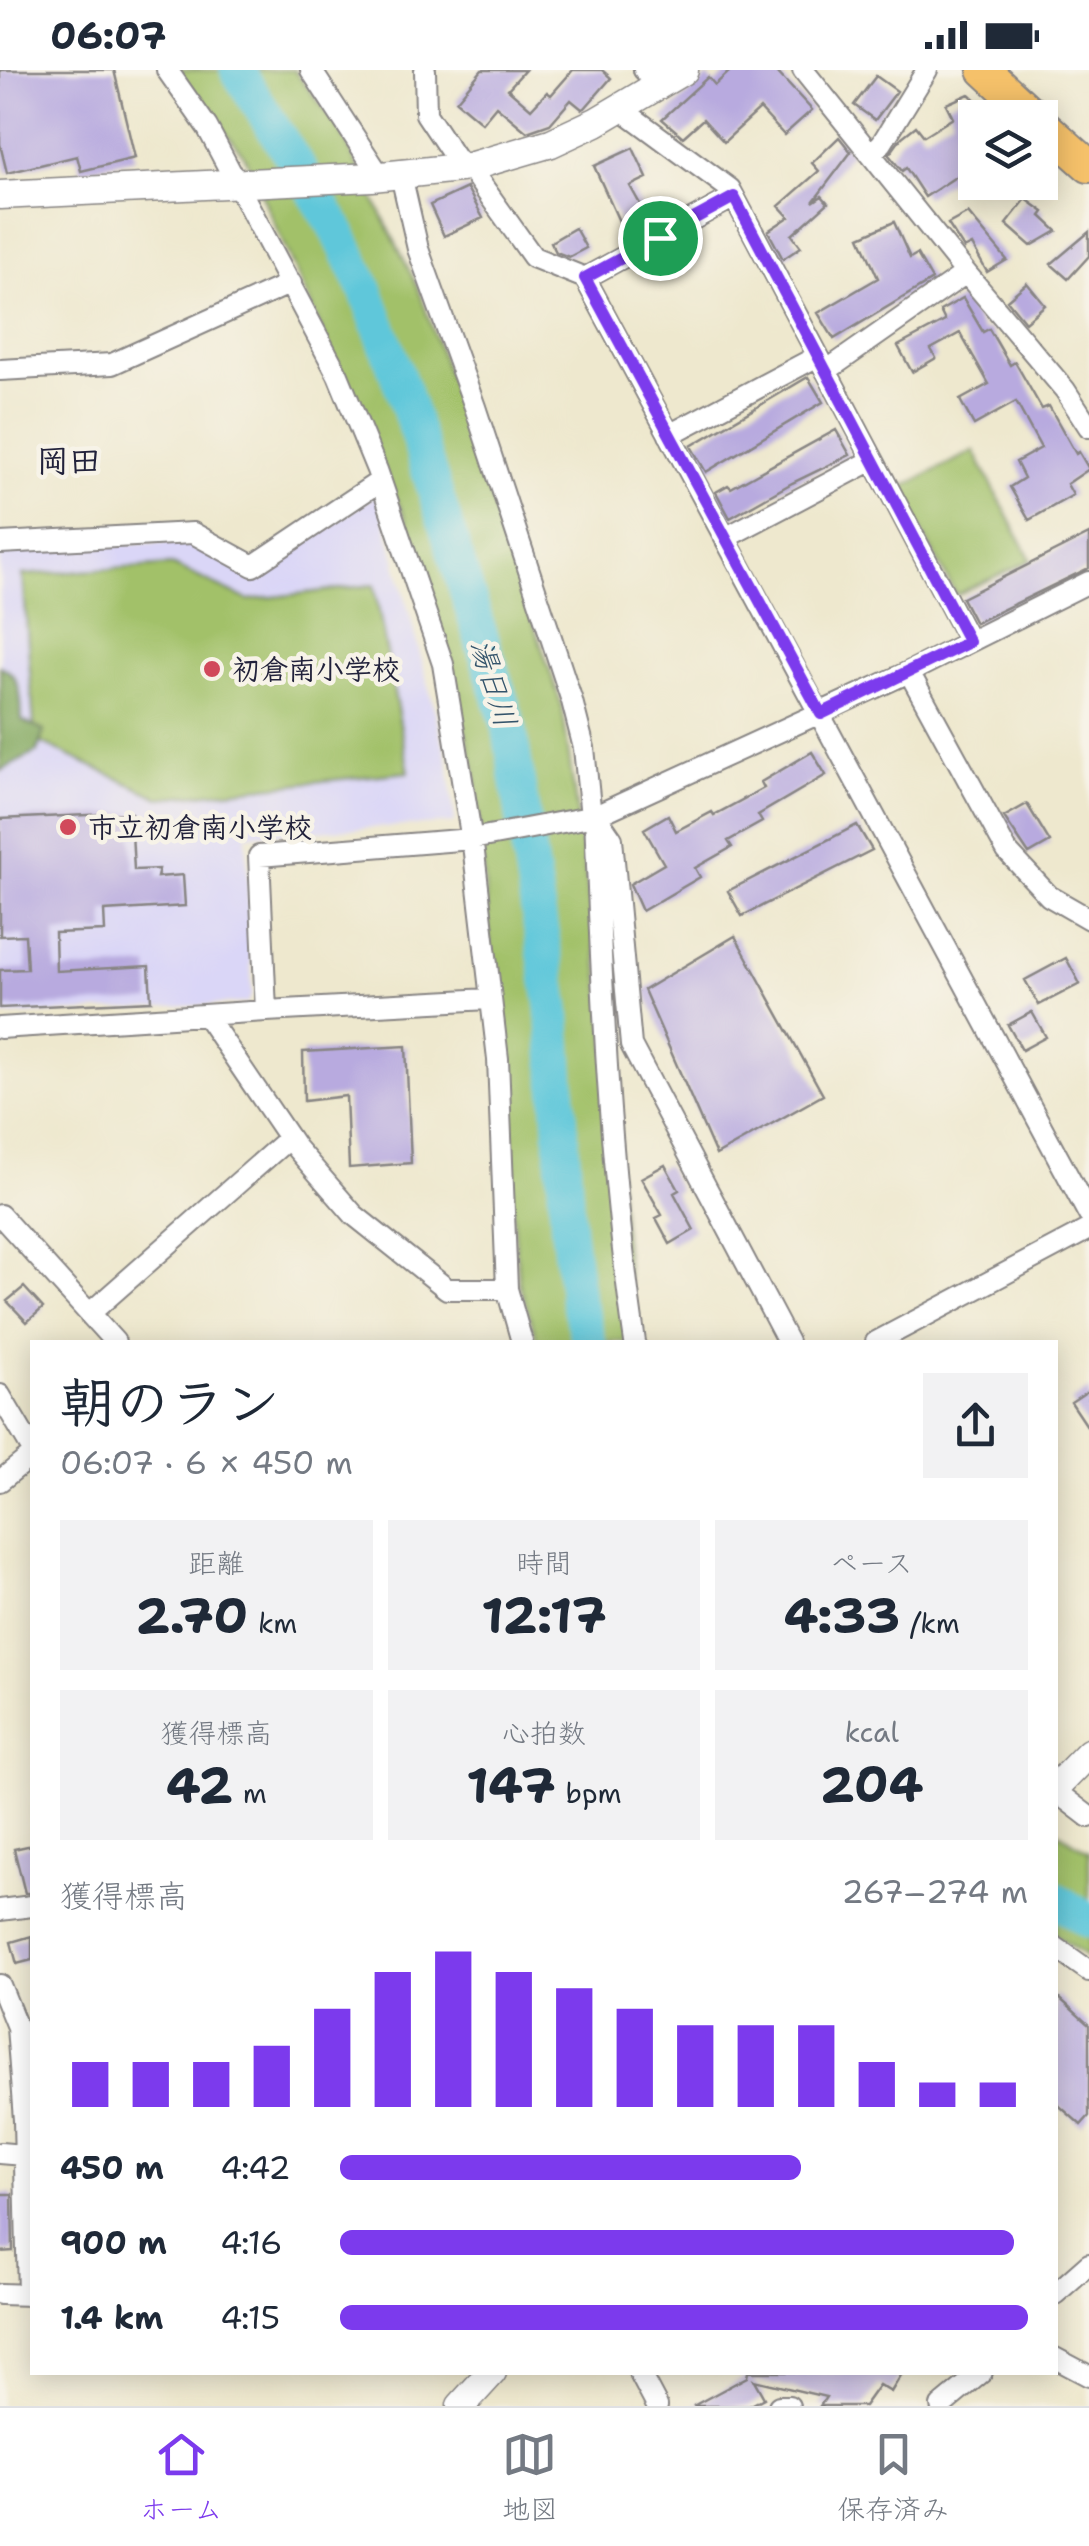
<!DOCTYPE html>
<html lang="ja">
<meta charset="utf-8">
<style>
body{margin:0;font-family:"Shantell Sans","Klee One",sans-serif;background:#f2f2f3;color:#1f2937;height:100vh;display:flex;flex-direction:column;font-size:38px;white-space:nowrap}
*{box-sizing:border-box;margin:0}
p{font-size:32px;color:#747a83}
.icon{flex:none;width:55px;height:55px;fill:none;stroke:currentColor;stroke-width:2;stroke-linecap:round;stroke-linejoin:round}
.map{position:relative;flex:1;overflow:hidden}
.drawer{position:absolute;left:30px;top:1270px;width:1028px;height:1035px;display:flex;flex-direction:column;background:#fff;border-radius:0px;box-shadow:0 5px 25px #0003}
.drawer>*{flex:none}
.fabs{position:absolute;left:958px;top:30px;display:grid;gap:20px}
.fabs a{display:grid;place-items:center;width:100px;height:100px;border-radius:0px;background:#fff;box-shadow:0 5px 25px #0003;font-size:50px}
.pin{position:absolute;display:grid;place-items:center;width:85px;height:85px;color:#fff;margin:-42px;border:5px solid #fff;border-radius:50%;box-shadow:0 2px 10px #0007}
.round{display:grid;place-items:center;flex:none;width:105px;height:105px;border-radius:0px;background:#f2f2f3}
.head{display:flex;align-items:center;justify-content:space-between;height:170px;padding:0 30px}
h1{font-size:55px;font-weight:700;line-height:75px}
.metrics{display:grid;grid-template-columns:repeat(3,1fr);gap:15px;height:170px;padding:10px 30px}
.metrics div{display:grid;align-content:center;border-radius:0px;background:#f2f2f3;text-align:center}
.metrics b{font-size:50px;font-weight:700}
.metrics small{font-size:28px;font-weight:400}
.metrics p{font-size:28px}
.chart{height:280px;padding:20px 30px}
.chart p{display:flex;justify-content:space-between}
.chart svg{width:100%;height:180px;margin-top:10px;stroke:#7c3aed;stroke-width:6}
ul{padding:0 30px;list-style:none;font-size:32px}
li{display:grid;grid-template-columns:160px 120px 1fr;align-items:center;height:75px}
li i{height:25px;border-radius:12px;background:#7c3aed}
.status{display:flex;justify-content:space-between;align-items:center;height:70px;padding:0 50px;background:#fff;direction:ltr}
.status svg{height:28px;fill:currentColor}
.menu{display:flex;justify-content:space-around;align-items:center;height:140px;border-top:2px solid #e0e1e3;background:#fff;font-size:28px;color:#747a83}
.menu a{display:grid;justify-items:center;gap:5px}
.menu .on{color:#7c3aed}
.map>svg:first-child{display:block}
.built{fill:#dad6f7}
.green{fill:#a2c169;stroke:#627252;stroke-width:2.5}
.forest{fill:#81a75d;stroke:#52644c;stroke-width:2.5}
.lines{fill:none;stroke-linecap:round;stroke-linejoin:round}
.river{stroke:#5ec7da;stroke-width:35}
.building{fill:#b8aadf}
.minor-casing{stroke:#888584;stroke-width:24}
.tertiary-casing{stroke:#888584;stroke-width:31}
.primary-casing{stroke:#888584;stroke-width:36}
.minor{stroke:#fff;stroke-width:20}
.tertiary{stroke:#fff;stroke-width:28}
.primary{stroke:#f5c16b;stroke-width:32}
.route-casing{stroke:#fff;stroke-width:20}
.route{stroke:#7c3aed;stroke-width:12}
.poi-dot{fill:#d1495b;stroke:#f7f3e8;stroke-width:4}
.labels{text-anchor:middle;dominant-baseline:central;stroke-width:9;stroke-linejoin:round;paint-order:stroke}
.poi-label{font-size:28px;font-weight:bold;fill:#22223b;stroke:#f7f3e8;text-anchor:start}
.water-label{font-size:30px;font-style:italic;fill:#34546b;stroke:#f7f3e8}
.quarter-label{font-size:32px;font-weight:bold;fill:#22223b;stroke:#f7f3e8}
</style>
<div class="status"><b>06:07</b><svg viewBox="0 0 49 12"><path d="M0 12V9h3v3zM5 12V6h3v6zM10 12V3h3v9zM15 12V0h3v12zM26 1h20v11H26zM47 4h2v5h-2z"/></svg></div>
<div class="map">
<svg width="1089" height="2336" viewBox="0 0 1089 2336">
<rect width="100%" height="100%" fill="#f7f3e8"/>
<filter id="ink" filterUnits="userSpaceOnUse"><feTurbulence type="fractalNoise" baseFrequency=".01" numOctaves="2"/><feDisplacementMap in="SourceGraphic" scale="20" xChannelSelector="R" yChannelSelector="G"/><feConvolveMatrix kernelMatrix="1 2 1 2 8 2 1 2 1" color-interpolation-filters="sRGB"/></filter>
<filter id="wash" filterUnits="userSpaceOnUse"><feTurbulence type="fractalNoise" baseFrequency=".0048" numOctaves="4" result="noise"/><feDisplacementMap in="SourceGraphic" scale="40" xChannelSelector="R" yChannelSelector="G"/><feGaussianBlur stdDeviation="2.25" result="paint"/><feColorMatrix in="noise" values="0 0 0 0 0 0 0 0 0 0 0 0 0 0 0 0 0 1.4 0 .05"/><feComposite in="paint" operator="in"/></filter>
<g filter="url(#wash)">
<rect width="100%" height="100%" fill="#eee8ce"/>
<path class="built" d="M 378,424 L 448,691 L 455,753 L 246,765 L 252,925 L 247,933 L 0,946 L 0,480 L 200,471 L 253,507 Z"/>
<path class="green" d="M 175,0 L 294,0 L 339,58 L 419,220 L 562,636 L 602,921 L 633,1272 L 538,1272 L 519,1213 L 475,702 L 421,484 L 244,85 Z
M 974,381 L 1031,490 L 956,525 L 899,419 Z
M 172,495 L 248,530 L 374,515 L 409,702 L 160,728 L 35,670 L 23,505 Z
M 1055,1760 L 1089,1782 L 1089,1889 L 1055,1865 Z"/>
<path class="forest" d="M 0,596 C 23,605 21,631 22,651 L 44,661 L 37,682 L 0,701 Z"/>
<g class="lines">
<path class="river" d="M 237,0 L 337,159 L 367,223 L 404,323 L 509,656 L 553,938 L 568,1161 L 577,1228 L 589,1272
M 1055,1829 L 1089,1851"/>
</g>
<g id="blocks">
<path class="building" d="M 0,0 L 114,0 L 135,88 L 81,101 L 77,86 L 7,103 L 0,74 Z
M 482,0 L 525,0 L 508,19 L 531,39 L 547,22 L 551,25 L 573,0 L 602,0 L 611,8 L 585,38 L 582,39 L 571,30 L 550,54 L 527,62 L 496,36 L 482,53 L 456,31 Z
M 731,0 L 775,0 L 812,40 L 784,65 L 760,39 L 724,72 L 703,49 L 683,67 L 662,49 L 708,7 L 715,15 Z
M 876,6 L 897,21 L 875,50 L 854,35 Z
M 969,24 L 995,48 L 975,48 L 975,94 L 925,127 L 906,98 L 902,101 L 889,85 L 902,67 L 916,56 L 924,66 L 953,48 L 946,34 Z
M 839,67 L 851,82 L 813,132 L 822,126 L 828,133 L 792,165 L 801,177 L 783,189 L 768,161 L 789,147 L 779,136 L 819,101 L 812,93 Z
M 633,78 L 647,108 L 630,116 L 646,145 L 622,158 L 594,96 Z
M 467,118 L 483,148 L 444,166 L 430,135 Z
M 1026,129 L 1044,142 L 1041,146 L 1057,161 L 1031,176 L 1006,154 Z
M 968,143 L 1007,190 L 987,202 L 972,175 L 964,179 L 948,154 Z
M 894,152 L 910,188 L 917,184 L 932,210 L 834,269 L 818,243 L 878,208 L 860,167 Z
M 575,158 L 586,178 L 569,187 L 556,182 L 551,172 Z
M 1089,162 L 1089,186 L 1068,209 L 1051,194 Z
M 1027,213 L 1045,235 L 1025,252 L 1007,230 Z
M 963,228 L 983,262 L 989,259 L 1010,295 L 1015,292 L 1042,339 L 1049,336 L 1076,384 L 1079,382 L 1089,399 L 1067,414 L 1073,425 L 1029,450 L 1010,417 L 1024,408 L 1016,392 L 1041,378 L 1016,332 L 974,355 L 960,330 L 989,314 L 960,263 L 931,279 L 936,288 L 912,302 L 898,276 L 945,251 L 940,241 Z
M 808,307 L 823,332 L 706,402 L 691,376 Z
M 836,360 L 850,385 L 792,413 L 730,448 L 716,422 L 728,415 L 731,418 Z
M 1089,464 L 1089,498 L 975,553 L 962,528 Z
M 812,682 L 826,705 L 758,745 L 762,752 L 728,771 L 732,777 L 695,798 L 700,807 L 642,841 L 630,814 L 664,794 L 644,759 L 668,745 L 676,761 L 712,742 L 714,745 L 764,718 L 761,712 Z
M 1027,734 L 1050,772 L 1029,784 L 1004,747 Z
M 131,743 L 134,800 L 159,799 L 157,807 L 183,805 L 185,836 L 104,841 L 105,861 L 55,863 L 56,901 L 149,896 L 151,931 L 0,938 L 0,900 L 27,899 L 25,865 L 0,866 L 0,749 Z
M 857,755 L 872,780 L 742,846 L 728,821 Z
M 735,866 L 823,1025 L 716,1085 L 644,920 Z
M 1066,888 L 1080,914 L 1039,935 L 1025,910 Z
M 1032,942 L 1046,967 L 1022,980 L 1008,955 Z
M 406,976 L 411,1093 L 349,1098 L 346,1026 L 304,1031 L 303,982 Z
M 665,1095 L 679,1120 L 674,1123 L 694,1160 L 670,1174 L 656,1148 L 662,1145 L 641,1108 Z
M 24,1217 L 43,1238 L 27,1252 L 7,1231 Z
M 1089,1320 L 1089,1359 L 1071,1332 Z
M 32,1775 L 32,1823 L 25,1823 L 14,1779 Z
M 32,1866 L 32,1890 L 17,1894 L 11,1872 Z
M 1055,1924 L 1089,1955 L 1089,2046 L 1081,2055 L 1055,2032 Z
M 0,2124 L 12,2124 L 13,2181 L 0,2182 Z
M 748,2302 L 903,2302 L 891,2322 L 879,2315 L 864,2336 L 820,2336 L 826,2327 L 754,2310 L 764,2328 L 749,2336 L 693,2336 L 747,2307 Z"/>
</g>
</g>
<g filter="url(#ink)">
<use href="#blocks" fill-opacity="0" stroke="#888584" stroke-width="2.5"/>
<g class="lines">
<g class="minor-casing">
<path id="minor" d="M 167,0 L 207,57 L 338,305 L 377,400 L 443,594 L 474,783 L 498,989 L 507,1219 L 522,1272
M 311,0 L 380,106
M 425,0 L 426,44 L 462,98
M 644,0 L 660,15
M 803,0 L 966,203 L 1065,320 L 1089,357
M 620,38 L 730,119 L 969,571
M 872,83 L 882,73 L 927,0
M 469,97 L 533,187 L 585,208 L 1089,1145
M 401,105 L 418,179 L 475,337 L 572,631 L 584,678 L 590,737 L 612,769 L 631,975 L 788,1272
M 585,208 L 734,127
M 0,300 L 112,294 L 291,213
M 826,301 L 966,203
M 669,365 L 818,286
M 725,468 L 873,390
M 0,473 L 193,463 L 253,496 L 380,411
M 909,602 L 1007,781 L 1049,826 L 1089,849
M 595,746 C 602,922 609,1098 635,1272
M 266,941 L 489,929
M 207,947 L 296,1078 L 354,1145 L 447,1219 L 507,1219
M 0,958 L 266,941 L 259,786 L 472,769 L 595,746 L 909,602 L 1089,512
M 0,1145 L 115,1272
M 89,1244 L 289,1068
M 876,1272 L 1089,1159
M 0,1325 L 32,1379
M 0,1411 L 32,1385
M 1055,1721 L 1089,1747
M 0,1840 L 32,1836
M 1055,1877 L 1089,1901
M 0,1915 L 17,1957 L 24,2050 L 28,2225
M 0,2083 L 24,2085
M 0,2224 L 32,2225
M 1055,2224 L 1089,2194
M 1055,2288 L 1089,2306
M 639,2302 L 657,2336
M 779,2336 L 789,2336
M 941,2336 L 982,2302"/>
</g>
<g class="tertiary-casing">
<path id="tertiary" d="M 0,125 L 372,107 L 469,97 L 551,73 L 596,52 L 684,0
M 1055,1718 L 1089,1683
M 461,2336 L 492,2302"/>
</g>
<g class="primary-casing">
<path id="primary" d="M 984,0 L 1036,48
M 1040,52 L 1089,96"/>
</g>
<use href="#minor" class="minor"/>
<use href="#tertiary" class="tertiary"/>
<use href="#primary" class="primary"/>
</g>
</g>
<g class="lines" filter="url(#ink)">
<g class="route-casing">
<path id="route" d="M 734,127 L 969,572 L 821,644 L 585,208 Z"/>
</g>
<use href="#route" class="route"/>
</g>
<g class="poi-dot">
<circle cx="212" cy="599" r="10"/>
<circle cx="68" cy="757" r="10"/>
</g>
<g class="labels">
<g class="poi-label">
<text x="232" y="599">初倉南小学校</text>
<text x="88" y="757">市立初倉南小学校</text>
</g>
<g class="water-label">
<text transform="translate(494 613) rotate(73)">湯日川</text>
</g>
<g class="quarter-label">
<text x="69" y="390">岡田</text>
</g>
</g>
</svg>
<div class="fabs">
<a><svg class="icon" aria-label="layers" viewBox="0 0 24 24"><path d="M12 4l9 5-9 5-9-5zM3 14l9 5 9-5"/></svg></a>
</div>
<div class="pin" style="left:660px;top:168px;background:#1e9e55"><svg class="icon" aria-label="arrive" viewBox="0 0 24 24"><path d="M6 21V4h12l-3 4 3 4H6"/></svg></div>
<section class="drawer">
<div class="head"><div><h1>朝のラン</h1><p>06:07 · 6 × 450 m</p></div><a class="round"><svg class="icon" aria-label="share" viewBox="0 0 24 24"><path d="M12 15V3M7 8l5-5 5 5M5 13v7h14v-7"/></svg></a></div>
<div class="metrics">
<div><p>距離</p><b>2.70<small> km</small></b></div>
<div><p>時間</p><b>12:17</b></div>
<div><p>ペース</p><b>4:33<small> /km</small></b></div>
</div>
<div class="metrics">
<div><p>獲得標高</p><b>42<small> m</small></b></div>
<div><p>心拍数</p><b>147<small> bpm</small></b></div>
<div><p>kcal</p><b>204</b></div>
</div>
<div class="chart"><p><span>獲得標高</span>267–274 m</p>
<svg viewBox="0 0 160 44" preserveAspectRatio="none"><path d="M5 44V33M15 44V33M25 44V33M35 44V29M45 44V20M55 44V11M65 44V6M75 44V11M85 44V15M95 44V20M105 44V24M115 44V24M125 44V24M135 44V33M145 44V38M155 44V38"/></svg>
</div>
<ul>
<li><b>450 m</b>4:42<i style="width:67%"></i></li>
<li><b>900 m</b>4:16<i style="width:98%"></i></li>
<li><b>1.4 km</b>4:15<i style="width:100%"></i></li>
</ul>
</section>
</div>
<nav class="menu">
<a class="on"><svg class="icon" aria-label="home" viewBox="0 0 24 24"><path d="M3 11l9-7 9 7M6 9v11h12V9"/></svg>ホーム</a>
<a><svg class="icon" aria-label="map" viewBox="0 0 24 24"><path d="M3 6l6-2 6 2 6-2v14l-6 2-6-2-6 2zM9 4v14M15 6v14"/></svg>地図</a>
<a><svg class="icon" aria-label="saved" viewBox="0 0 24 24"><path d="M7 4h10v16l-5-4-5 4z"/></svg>保存済み</a>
</nav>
